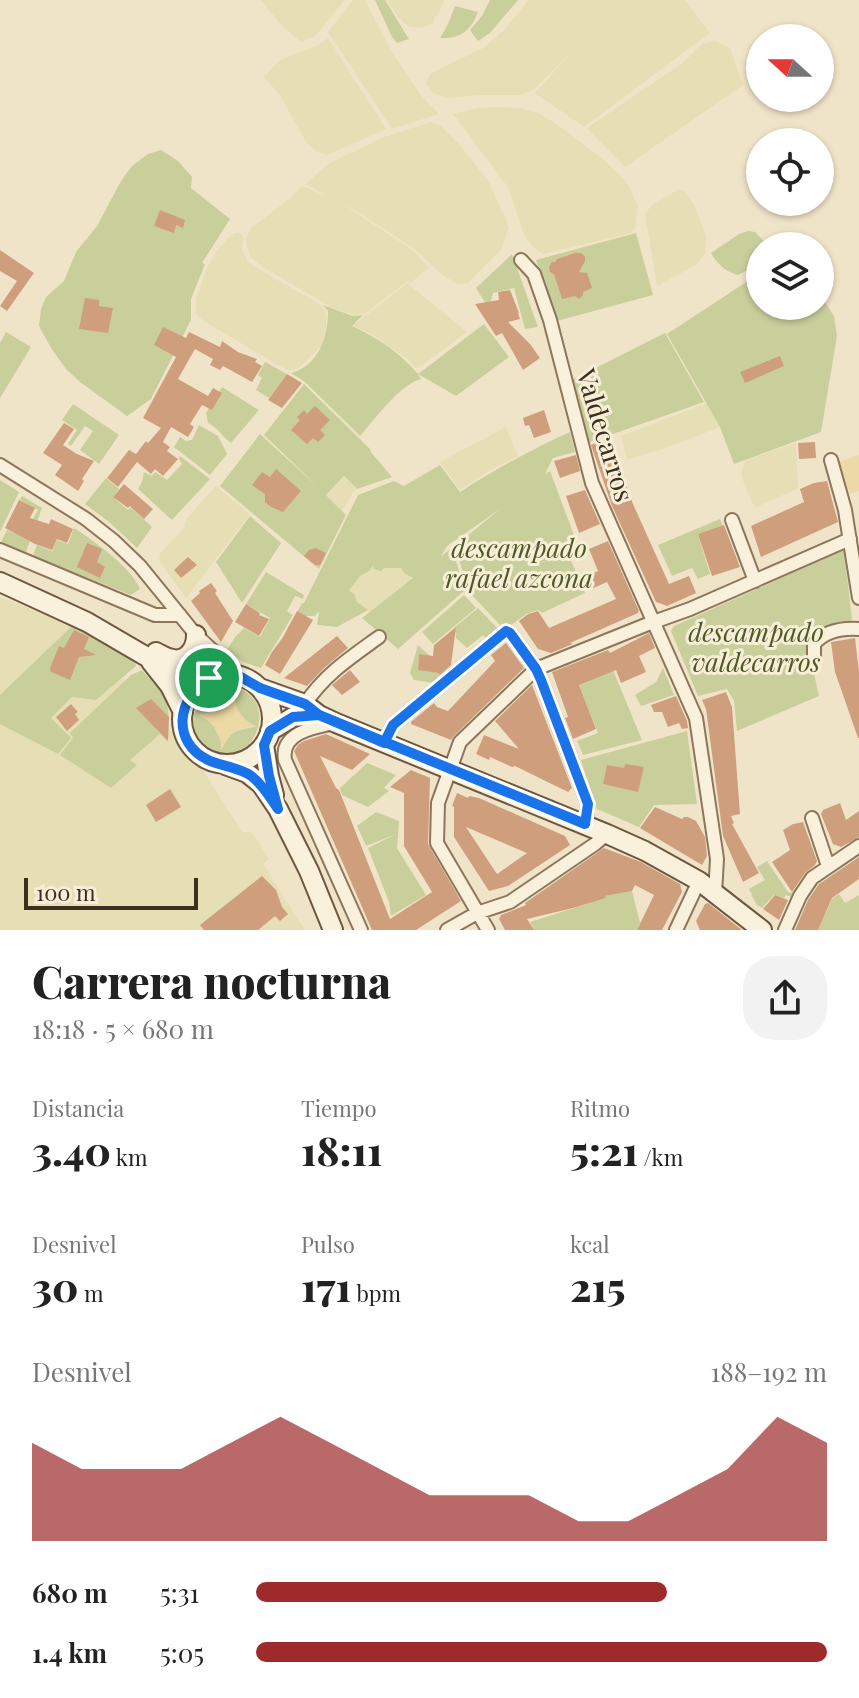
<!DOCTYPE html>
<html lang="es">
<meta charset="utf-8">
<style>
body{margin:0;font-family:"Playfair Display",serif;background:#f2f2f2;color:#222;height:100vh;display:flex;flex-direction:column;font-size:30px;white-space:nowrap}
*{box-sizing:border-box;margin:0}
p{font-size:26px;color:#767676}
.icon{flex:none;width:44px;height:44px;fill:none;stroke:currentColor;stroke-width:2;stroke-linecap:round;stroke-linejoin:round}
.map{position:relative;height:930px;overflow:hidden}
.panel{display:flex;flex-direction:column;background:#fff;flex:1}
.panel>*{flex:none}
.needle{width:52px;rotate:291deg}
.buttons{position:absolute;left:746px;top:24px;display:grid;gap:16px}
.buttons a{display:grid;place-items:center;width:88px;height:88px;border-radius:50%;background:#fff;box-shadow:0 2px 6px #0004;font-size:40px}
.scale{position:absolute;left:24px;bottom:20px;width:174px;box-sizing:border-box;padding-left:8px;border:4px solid #3d2e20;border-top:0;font-size:22px;line-height:28px;white-space:nowrap;color:#3d2e20;-webkit-text-stroke:6px #f7eed8;paint-order:stroke}
.pin{position:absolute;display:grid;place-items:center;width:68px;height:68px;color:#fff;margin:-34px;border:4px solid #fff;border-radius:50%;box-shadow:0 2px 8px #0007}
.round{display:grid;place-items:center;flex:none;width:84px;height:84px;border-radius:32px;background:#f2f2f2}
.overview{display:flex;align-items:center;justify-content:space-between;height:136px;padding:0 32px}
h1{font-size:44px;font-weight:800;line-height:60px}
.figures{display:grid;grid-template-columns:repeat(3,1fr);gap:12px;height:136px;padding:8px 32px}
.figures div{display:grid;align-content:center}
.figures b{font-size:40px;font-weight:800}
.figures small{font-size:22px;font-weight:400}
.figures p{font-size:22px}
.chart{height:224px;padding:16px 32px}
.chart p{display:flex;justify-content:space-between}
.chart svg{width:100%;height:144px;margin-top:8px;fill:#9e2a2b;opacity:.7}
ul{padding:0 32px;list-style:none;font-size:26px}
li{display:grid;grid-template-columns:128px 96px 1fr;align-items:center;height:60px}
li i{height:20px;border-radius:10px;background:#9e2a2b}
.map>svg:first-child{display:block}
.farmland{fill:#e6deb5}
.green{fill:#c9cf9b;fill-rule:evenodd}
.sand{fill:#ecd9a5}
.building{fill:#cf9f7d;fill-rule:evenodd}
.lines{fill:none;stroke-linecap:round;stroke-linejoin:round}
.minor-casing{stroke:#8d765c;stroke-width:16}
.secondary-casing{stroke:#6f573f;stroke-width:22}
.minor{stroke:#faf1dc;stroke-width:12}
.secondary{stroke:#faf1dc;stroke-width:18}
.route-casing{stroke:#fff;stroke-width:16}
.route{stroke:#1a73e8;stroke-width:10}
.labels{text-anchor:middle;dominant-baseline:central;stroke-width:6;stroke-linejoin:round;paint-order:stroke}
.street-label{font-size:26px;fill:#3d2e20;stroke:#f7eed8}
.park-label{font-size:26px;font-style:italic;fill:#4d5a26;stroke:#f7eed8}
</style>
<div class="map">
<svg width="859" height="930" viewBox="0 0 859 930">
<rect width="100%" height="100%" fill="#f0e4c8"/>
<path class="farmland" d="M 261,0 L 345,0 L 315,36 L 301,42 L 282,26 Z
M 353,0 L 365,0 L 366,2 L 393,54 L 423,98 L 439,114 L 392,129 L 328,32 Z
M 387,0 L 444,0 L 438,15 L 434,17 L 434,23 L 422,28 L 408,26 L 403,22 L 397,16 Z
M 529,0 L 685,0 L 710,33 L 584,127 L 535,93 L 569,55 L 534,89 L 521,95 L 477,95 L 449,98 L 433,93 L 426,83 L 430,74 L 483,48 L 504,30 Z
M 328,38 L 386,129 L 327,155 L 317,152 L 306,142 L 280,95 L 264,77 L 280,60 L 319,45 Z
M 716,41 L 730,48 L 743,85 L 625,167 L 587,128 L 684,62 L 699,47 L 705,43 Z
M 496,107 L 519,108 L 538,113 L 554,122 L 604,160 L 624,179 L 630,188 L 638,207 L 635,227 L 631,233 L 543,254 L 533,247 L 525,237 L 508,187 L 453,114 L 478,108 Z
M 431,122 L 441,126 L 459,144 L 489,182 L 509,227 L 501,250 L 468,283 L 458,284 L 444,276 L 414,249 L 366,217 L 341,203 L 414,251 L 429,268 L 410,283 L 408,281 L 366,313 L 354,315 L 331,307 L 264,268 L 251,258 L 247,246 L 246,238 L 251,228 L 288,200 L 302,186 L 328,197 L 306,184 L 328,164 L 384,137 Z
M 679,189 L 685,192 L 694,205 L 706,236 L 705,253 L 696,265 L 657,286 L 645,214 L 652,205 Z
M 235,233 L 240,233 L 243,237 L 242,249 L 248,262 L 260,270 L 318,303 L 326,311 L 326,328 L 321,346 L 299,368 L 289,371 L 276,364 L 202,320 L 196,313 L 196,299 L 207,268 L 216,252 L 227,239 Z
M 407,283 L 467,332 L 417,369 L 405,357 L 373,335 L 353,326 Z
M 707,403 L 720,427 L 663,449 L 627,460 L 621,436 Z
M 506,427 L 518,456 L 489,471 L 460,490 L 440,462 Z
M 796,443 L 798,488 L 755,508 L 744,484 L 741,472 L 746,460 Z
M 344,477 L 357,490 L 354,491 L 342,511 L 327,495 Z
M 216,486 L 250,514 L 186,598 L 159,561 L 160,553 L 185,527 L 184,525 L 187,518 Z
M 373,564 L 384,568 L 401,568 L 414,578 L 370,612 L 357,602 L 349,591 L 360,576 L 369,571 Z
M 0,597 L 73,625 L 194,756 L 242,832 L 251,832 L 256,838 L 269,859 L 263,864 L 305,930 L 0,930 Z"/>
<path class="green" d="M 375,0 L 385,0 L 409,39 L 397,43 L 392,37 Z
M 490,0 L 518,0 L 490,33 L 478,41 L 470,30 L 482,16 Z
M 455,6 L 478,12 C 471,31 460,39 440,38 L 448,24 Z
M 161,150 L 178,161 L 192,177 L 191,188 L 230,219 L 202,263 L 205,264 L 191,299 L 191,320 L 151,399 L 127,416 L 80,382 L 66,369 L 51,348 L 39,326 L 41,309 L 46,297 L 64,281 L 76,252 L 97,226 L 121,181 L 132,166 L 148,154 Z
M 748,231 L 755,232 L 769,246 L 760,246 L 760,264 L 738,275 C 725,271 718,265 711,253 L 739,234 Z
M 636,233 L 653,295 L 557,321 L 536,260 Z
M 512,254 L 538,327 L 525,329 L 514,288 L 493,293 L 489,309 L 476,288 Z
M 760,273 L 760,306 L 820,306 L 820,295 L 834,316 L 837,336 L 821,432 L 734,464 L 720,427 L 667,334 Z
M 323,305 L 353,316 L 363,315 L 352,326 C 379,339 398,351 418,374 L 484,324 L 509,357 L 456,396 L 418,374 L 421,379 C 398,386 376,418 360,436 L 305,382 L 291,373 C 319,366 328,336 328,311 Z
M 6,332 L 31,347 L 0,398 L 0,343 Z
M 665,333 L 704,402 L 590,442 L 588,441 L 572,380 Z
M 265,362 L 287,374 L 269,398 L 256,390 L 262,378 L 258,375 Z
M 304,384 L 371,450 L 370,451 L 392,477 L 357,489 L 344,476 L 326,495 L 346,515 L 319,569 L 220,486 L 260,434 L 319,488 L 264,435 Z
M 222,387 L 259,410 L 231,443 C 222,437 219,428 208,423 L 206,413 Z
M 73,404 L 119,435 L 99,464 L 80,450 L 93,431 L 85,426 L 71,446 L 68,444 L 77,430 L 62,420 Z
M 199,425 L 218,436 L 227,454 L 210,475 L 174,447 L 180,437 L 186,441 L 192,440 Z
M 570,432 L 575,452 L 553,458 L 545,474 L 550,471 L 578,546 L 580,552 L 570,558 L 585,593 L 542,613 L 538,610 L 526,614 L 510,626 L 501,626 L 469,592 L 455,546 L 500,509 L 447,546 L 441,556 L 452,548 L 465,590 L 398,649 L 362,618 L 413,578 L 404,573 L 401,568 L 384,568 L 381,571 L 374,569 L 373,565 L 369,571 L 360,576 L 349,591 L 354,594 L 357,602 L 368,610 L 337,627 L 317,625 L 319,612 L 317,613 L 315,616 L 304,616 L 297,612 L 302,603 L 304,603 L 358,495 L 394,481 L 404,486 L 440,465 L 460,492 C 496,469 532,449 570,432 Z
M 180,456 L 210,479 L 172,520 L 138,489 L 142,482 L 144,472 L 152,476 L 155,472 L 167,480 L 182,464 L 179,459 Z
M 106,478 L 119,489 L 113,497 L 128,510 L 131,507 L 152,527 L 137,548 L 108,521 L 85,504 Z
M 0,480 L 19,492 L 0,532 Z
M 22,496 L 42,508 L 26,552 L 1,542 L 7,530 L 23,537 L 38,510 L 20,500 Z
M 250,516 L 281,543 L 242,603 L 216,562 Z
M 720,519 L 723,526 L 698,534 L 710,574 L 698,579 L 692,568 L 672,576 L 658,545 Z
M 74,528 C 94,541 131,567 140,589 L 131,595 L 33,556 L 37,545 L 52,551 L 57,540 L 68,544 Z
M 844,550 L 852,619 L 849,623 L 845,623 L 807,641 L 819,696 L 737,731 L 734,701 L 727,689 L 698,696 L 671,631 L 674,626 Z
M 266,572 L 304,595 L 303,599 L 295,596 L 287,611 L 293,615 L 261,668 L 243,662 L 227,650 L 235,637 L 244,628 L 260,637 L 270,618 L 246,604 Z
M 464,595 L 476,608 L 433,644 L 422,632 Z
M 478,608 L 501,632 L 489,642 L 483,635 L 467,648 L 456,638 L 455,627 Z
M 73,625 L 100,639 L 135,662 L 136,666 L 96,700 L 72,697 L 51,718 L 71,738 L 58,754 L 0,724 L 0,695 Z
M 418,645 L 430,656 L 419,654 L 418,670 L 438,673 L 440,675 L 433,683 L 414,680 L 410,673 Z
M 663,668 L 674,695 L 641,706 L 635,695 L 656,682 Z
M 142,670 C 170,701 170,700 168,741 L 160,734 L 130,760 L 137,765 L 111,788 L 60,755 L 73,738 L 70,733 L 131,675 Z
M 613,670 L 642,740 L 583,755 L 577,741 L 598,733 L 579,685 Z
M 221,687 C 290,684 254,784 206,745 C 182,726 196,696 221,687 ZM 233,692 C 236,713 239,715 255,727 C 242,729 232,730 225,741 L 221,741 L 213,724 L 200,715 C 216,712 224,706 233,692 Z
M 687,731 L 697,804 L 654,805 L 639,827 L 597,809 L 581,760 Z
M 367,763 L 396,775 L 384,788 L 389,791 L 368,807 L 342,795 L 340,788 Z
M 376,812 L 399,821 L 397,848 L 426,895 L 391,916 L 389,902 L 368,848 L 396,834 L 366,846 L 357,826 Z
M 767,861 L 788,892 L 793,893 L 791,897 L 786,895 L 784,898 L 774,895 L 762,908 L 757,905 L 751,894 L 753,892 L 751,893 L 749,889 L 765,880 L 757,867 Z
M 632,891 L 640,923 L 637,930 L 534,930 L 530,922 L 605,898 L 605,896 Z
M 839,894 L 845,903 L 859,895 L 859,930 L 818,930 L 832,899 Z"/>
<path class="sand" d="M 859,455 L 859,491 L 850,494 L 839,462 Z
M 234,691 C 235,709 240,718 257,727 C 236,728 230,732 221,751 C 222,733 214,723 198,715 C 216,713 226,707 234,691 Z"/>
<path class="building" d="M 160,210 L 185,220 L 183,228 L 176,225 L 174,233 L 154,226 Z
M 0,250 L 34,273 L 7,311 L 0,306 L 17,281 L 0,271 Z
M 575,253 L 581,253 L 585,256 L 585,261 L 579,272 L 587,273 L 592,288 L 583,292 L 583,295 L 579,299 L 575,296 L 562,299 L 554,274 L 550,272 L 549,267 L 552,262 L 555,262 L 557,259 Z
M 510,290 L 519,313 L 518,313 L 520,319 L 508,322 L 530,344 L 540,358 L 523,370 L 502,333 L 496,336 L 475,304 L 499,300 L 498,292 Z
M 85,298 L 99,300 L 99,306 L 113,308 L 108,333 L 79,329 Z
M 163,327 L 186,338 L 189,332 L 220,347 L 222,341 L 238,352 L 257,359 L 255,362 L 262,366 L 252,382 L 223,366 L 220,370 L 210,365 L 213,359 L 195,349 L 178,379 L 208,396 L 213,388 L 222,393 L 212,410 L 202,405 L 190,424 L 194,427 L 188,437 L 171,427 L 163,442 L 170,447 L 167,451 L 178,459 L 163,476 L 155,469 L 151,474 L 137,462 L 118,487 L 107,478 L 129,450 L 136,454 L 146,441 L 148,443 L 161,428 L 143,418 L 176,357 L 154,345 Z
M 780,356 L 784,366 L 745,383 L 740,372 Z
M 287,374 L 302,383 L 282,408 L 268,400 Z
M 315,406 L 330,420 L 320,430 L 325,435 L 318,442 L 313,438 L 307,444 L 291,430 L 300,420 L 297,417 L 304,410 L 307,414 Z
M 544,410 L 551,432 L 534,438 L 529,425 L 525,426 L 523,418 Z
M 64,423 L 74,429 L 63,445 L 77,454 L 94,461 L 82,479 L 84,481 L 78,491 L 55,475 L 62,465 L 43,453 Z
M 606,439 L 613,462 L 617,461 L 633,504 L 669,584 L 689,576 L 696,593 L 667,606 L 656,602 L 612,506 L 591,445 Z
M 815,442 L 816,458 L 799,459 L 798,443 Z
M 576,455 L 580,471 L 560,478 L 554,461 Z
M 276,469 L 301,491 L 283,512 L 271,507 L 265,502 L 265,494 L 252,485 L 262,472 L 270,477 Z
M 827,481 L 838,522 L 761,557 L 751,526 L 804,502 L 800,489 L 814,483 Z
M 124,484 L 153,509 L 144,519 L 130,506 L 128,508 L 113,497 Z
M 585,490 L 600,524 L 579,533 L 566,496 Z
M 19,500 L 35,508 L 30,518 L 49,524 L 51,519 L 73,529 L 67,543 L 57,539 L 52,550 L 35,544 L 5,528 Z
M 724,525 L 740,567 L 712,576 L 698,534 Z
M 608,541 L 639,611 L 638,613 L 570,643 L 573,644 L 551,653 L 538,649 L 519,621 L 528,614 L 538,611 L 549,628 L 616,599 L 607,582 L 587,591 L 581,578 L 598,571 L 589,549 Z
M 87,543 L 102,549 L 97,562 L 105,567 L 100,578 L 77,567 Z
M 316,548 L 326,553 L 320,565 L 315,565 L 304,556 L 309,550 Z
M 188,557 L 197,565 L 181,578 L 174,570 Z
M 211,583 L 217,591 L 215,593 L 233,621 L 221,642 L 191,601 L 200,593 L 199,591 Z
M 246,604 L 260,613 L 259,615 L 269,619 L 259,636 L 235,622 Z
M 297,611 L 313,620 L 280,674 L 265,665 L 272,652 L 283,637 Z
M 456,627 L 451,665 L 440,675 L 438,673 L 418,670 L 419,654 L 433,656 L 434,645 Z
M 74,630 L 89,637 L 84,649 L 96,655 L 79,657 L 70,680 L 51,672 L 50,668 L 59,646 L 64,648 Z
M 649,633 L 655,648 L 639,656 L 646,672 L 621,683 L 616,670 L 579,685 L 596,729 L 573,739 L 565,718 L 568,717 L 552,672 L 608,650 L 610,653 Z
M 337,636 L 348,648 L 324,668 L 307,686 L 284,678 Z
M 855,638 L 859,672 L 859,738 L 858,738 L 835,672 L 831,642 Z
M 506,643 L 524,668 L 454,736 L 451,740 L 411,724 L 411,722 L 434,703 L 437,707 L 448,711 L 495,661 L 491,655 Z
M 350,670 L 360,682 L 342,695 L 332,685 Z
M 532,685 L 572,788 L 568,792 L 515,766 L 512,767 L 490,757 L 489,760 L 476,754 L 484,735 L 519,749 L 495,721 Z
M 726,692 L 732,707 L 740,814 L 731,816 L 734,823 L 732,824 L 759,873 L 743,882 L 723,836 L 706,709 L 702,700 Z
M 676,696 L 687,721 L 688,728 L 682,729 L 679,723 L 668,727 L 662,712 L 654,712 L 651,705 Z
M 151,699 L 169,717 L 168,741 L 136,708 Z
M 71,704 L 78,712 L 75,714 L 79,720 L 67,731 L 56,717 Z
M 326,734 L 370,754 L 352,770 L 320,756 L 336,788 L 339,790 L 390,919 L 432,892 L 404,846 L 404,793 L 390,787 L 411,770 L 430,778 L 428,844 L 461,901 L 416,930 L 372,930 L 294,751 L 299,744 L 304,741 Z
M 625,764 L 644,767 L 638,792 L 603,784 L 607,765 L 624,768 Z
M 170,789 L 181,807 L 156,822 L 146,805 Z
M 457,793 L 468,798 L 469,796 L 479,798 L 565,836 L 570,845 L 508,886 L 489,891 L 454,837 L 454,807 L 452,806 ZM 466,827 L 527,853 L 497,874 Z
M 840,803 L 846,820 L 859,811 L 859,837 L 841,847 L 833,844 L 821,814 L 823,810 Z
M 655,807 L 682,819 L 684,817 L 688,817 L 696,821 L 705,837 L 707,856 L 702,865 L 640,828 Z
M 803,822 L 817,861 L 815,865 L 805,873 L 792,892 L 772,862 L 790,850 L 783,830 L 793,824 Z
M 604,848 L 641,862 L 680,884 L 682,892 L 662,930 L 637,930 L 654,895 L 635,885 L 632,891 L 605,896 L 606,898 L 573,908 L 527,919 L 534,930 L 505,930 L 499,919 L 501,915 L 526,905 L 525,903 Z
M 859,857 L 859,879 L 832,898 L 818,930 L 795,930 L 808,900 L 819,884 Z
M 262,876 L 276,890 L 282,907 L 288,914 L 280,921 L 275,916 L 258,930 L 204,930 L 200,925 Z
M 775,895 L 788,900 L 779,920 L 763,909 Z
M 708,903 L 742,930 L 700,930 L 696,921 L 705,904 Z"/>
<g class="lines">
<g class="minor-casing">
<path id="minor" d="M 521,260 L 534,274 L 550,320 L 592,483 L 696,718 L 717,859 L 715,894
M 831,460 L 845,510 L 859,598
M 0,465 L 86,519 L 114,541 L 140,566 L 196,635 L 241,677
M 732,520 L 755,581
M 0,550 L 155,615 L 180,615
M 202,643 L 208,662 L 209,678
M 814,656 L 814,644 C 825,631 843,628 859,629
M 305,704 C 325,674 350,658 379,637
M 334,723 C 314,727 280,733 285,760 L 361,930
M 384,743 L 393,725 L 506,631 L 510,633 L 536,669 L 541,680 L 588,804 L 585,824
M 812,818 L 828,866
M 447,930 L 477,913 L 510,902 L 595,844 L 607,834
M 488,930 L 437,843 L 438,803 L 460,742 L 536,669 L 648,624 L 690,609 L 850,539
M 676,930 L 699,881
M 785,930 L 800,896 L 812,878 L 859,846"/>
</g>
<g class="secondary-casing">
<path id="secondary" d="M 0,582 L 87,622 L 147,657 L 182,674 L 205,680
M 156,652 C 160,654 164,657 169,658 C 185,664 196,650 196,635
M 151,662 L 170,686 L 183,712
M182 719a45 45 0 1 1 90 0a45 45 0 1 1-90 0Z
M 260,688 L 305,704 L 319,715 L 336,723 L 607,834 L 645,851 L 699,881 L 762,930
M 270,731 L 293,717 L 319,715
M 264,745 L 269,776 L 274,795
M 225,765 L 247,773 L 261,784 L 278,809 L 309,871 L 333,930"/>
</g>
<use href="#minor" class="minor"/>
<use href="#secondary" class="secondary"/>
</g>
<g class="lines">
<g class="route-casing">
<path id="route" d="M 209,678 C 177,698 171,742 208,760 C 221,766 237,767 250,775 C 262,784 270,797 278,809 L 269,776 L 264,745 L 270,731 L 293,717 L 319,715 L 585,824 L 588,804 L 541,680 L 536,669 L 510,633 L 506,631 L 393,725 L 384,743 L 319,715 L 305,704 L 260,688 L 241,677 L 230,675 L 209,678"/>
</g>
<use href="#route" class="route"/>
</g>
<g class="labels">
<g class="street-label">
<text transform="translate(606 435) rotate(73)">Valdecarros</text>
</g>
<g class="park-label">
<text x="519" y="547">descampado<tspan x="519" dy="30">rafael azcona</tspan></text>
<text x="756" y="631">descampado<tspan x="756" dy="30">valdecarros</tspan></text>
</g>
</g>
</svg>
<div class="buttons">
<a><svg class="needle" viewBox="-14 -14 28 28"><path d="M0-13l5 13h-10z" fill="#e53935"/><path d="M0 13l5-13h-10z" fill="#767676"/></svg></a>
<a><svg class="icon" aria-label="locate" viewBox="0 0 24 24"><circle cx="12" cy="12" r="6"/><path d="M12 2v4M12 18v4M2 12h4M18 12h4"/></svg></a>
<a><svg class="icon" aria-label="layers" viewBox="0 0 24 24"><path d="M12 4l9 5-9 5-9-5zM3 14l9 5 9-5"/></svg></a>
</div>
<div class="scale">100 m</div>
<div class="pin" style="left:209px;top:678px;background:#1e9e55"><svg class="icon" aria-label="arrive" viewBox="0 0 24 24"><path d="M6 21V4h12l-3 4 3 4H6"/></svg></div>
</div>
<section class="panel">
<div class="overview"><div><h1>Carrera nocturna</h1><p>18:18 · 5 × 680 m</p></div><a class="round"><svg class="icon" aria-label="share" viewBox="0 0 24 24"><path d="M12 15V3M7 8l5-5 5 5M5 13v7h14v-7"/></svg></a></div>
<div class="figures">
<div><p>Distancia</p><b>3.40<small> km</small></b></div>
<div><p>Tiempo</p><b>18:11</b></div>
<div><p>Ritmo</p><b>5:21<small> /km</small></b></div>
</div>
<div class="figures">
<div><p>Desnivel</p><b>30<small> m</small></b></div>
<div><p>Pulso</p><b>171<small> bpm</small></b></div>
<div><p>kcal</p><b>215</b></div>
</div>
<div class="chart"><p><span>Desnivel</span>188–192 m</p>
<svg viewBox="0 0 160 44" preserveAspectRatio="none"><path d="M0 44V14L10 22L20 22L30 22L40 14L50 6L60 14L70 22L80 30L90 30L100 30L110 38L120 38L130 30L140 22L150 6L160 14V44z"/></svg>
</div>
<ul>
<li><b>680 m</b>5:31<i style="width:72%"></i></li>
<li><b>1.4 km</b>5:05<i style="width:100%"></i></li>
</ul>
</section>
